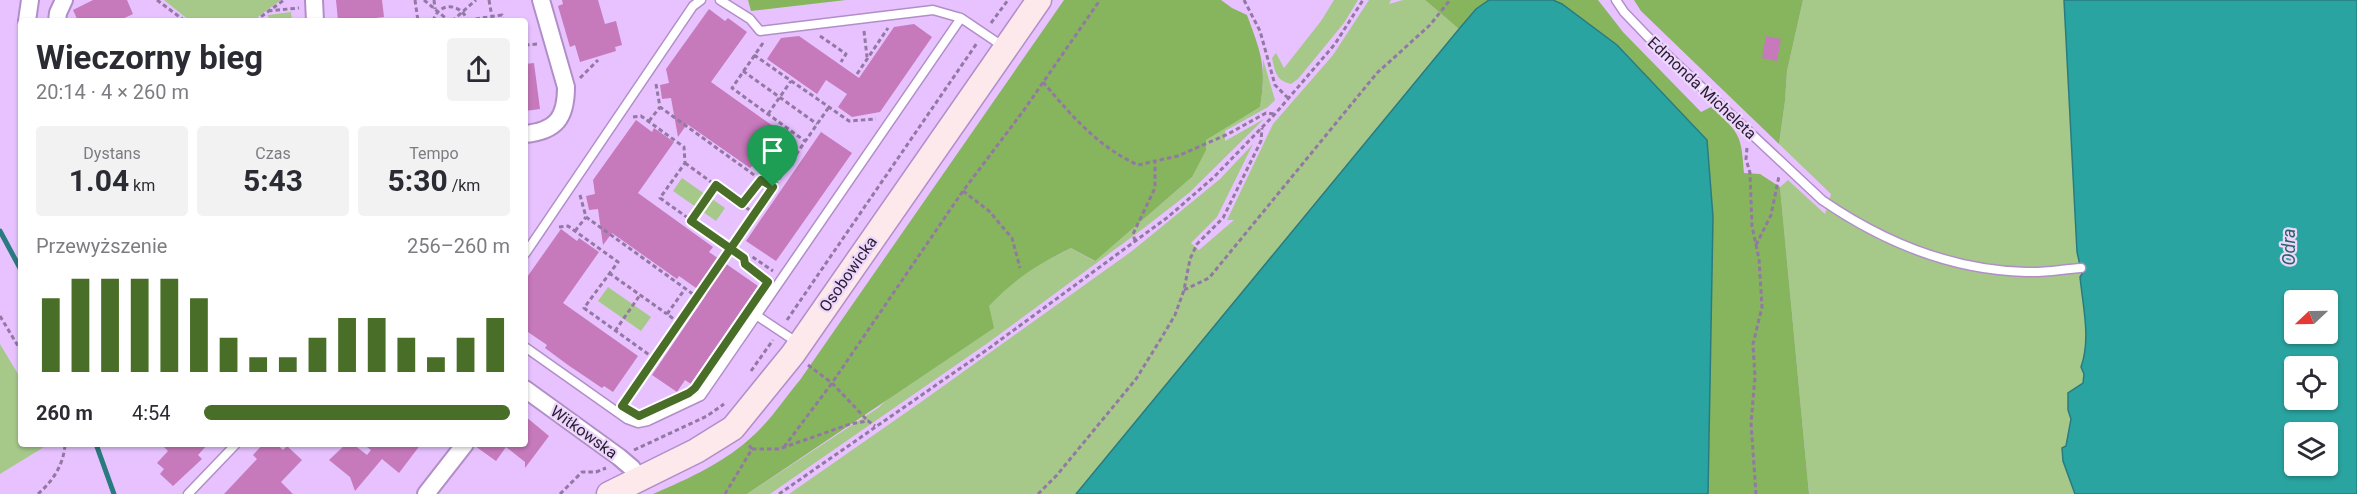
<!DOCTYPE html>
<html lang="pl">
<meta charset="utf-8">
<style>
body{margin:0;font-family:Roboto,sans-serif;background:#f2f2f3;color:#2b2b33;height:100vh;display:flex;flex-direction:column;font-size:22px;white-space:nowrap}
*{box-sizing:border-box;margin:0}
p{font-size:20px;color:#7c7c81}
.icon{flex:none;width:33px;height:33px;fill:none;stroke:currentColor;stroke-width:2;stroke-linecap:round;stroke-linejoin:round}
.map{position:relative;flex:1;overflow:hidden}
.side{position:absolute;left:18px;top:18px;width:510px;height:429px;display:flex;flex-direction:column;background:#fff;border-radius:6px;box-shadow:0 2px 4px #0004}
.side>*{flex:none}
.needle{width:39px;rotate:248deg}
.controls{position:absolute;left:2284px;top:290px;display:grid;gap:12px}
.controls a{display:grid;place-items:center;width:54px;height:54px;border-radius:6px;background:#fff;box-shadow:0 2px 4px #0004;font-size:30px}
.pin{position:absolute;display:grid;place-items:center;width:51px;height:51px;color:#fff;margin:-62px -26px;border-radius:50% 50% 50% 0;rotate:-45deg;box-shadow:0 0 6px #0007}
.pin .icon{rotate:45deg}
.round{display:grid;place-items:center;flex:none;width:63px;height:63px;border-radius:6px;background:#f2f2f3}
.summary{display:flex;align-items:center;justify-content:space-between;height:102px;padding:0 18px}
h1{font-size:33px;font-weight:700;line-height:45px}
.figures{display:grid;grid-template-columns:repeat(3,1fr);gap:9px;height:102px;padding:6px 18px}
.figures div{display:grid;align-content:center;border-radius:6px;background:#f2f2f3;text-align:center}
.figures b{font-size:30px;font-weight:700}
.figures small{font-size:16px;font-weight:400}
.figures p{font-size:16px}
.chart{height:168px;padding:12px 18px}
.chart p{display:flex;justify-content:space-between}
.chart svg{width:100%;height:108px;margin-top:6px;stroke:#496e27;stroke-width:6}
ul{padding:0 18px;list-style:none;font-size:20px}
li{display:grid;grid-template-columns:96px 72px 1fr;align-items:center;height:45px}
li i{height:15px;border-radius:8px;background:#496e27}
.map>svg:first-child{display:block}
.green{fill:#a6c98a}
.forest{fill:#86b55d}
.water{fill:#2aa4a1;stroke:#2a7b80;stroke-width:1.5;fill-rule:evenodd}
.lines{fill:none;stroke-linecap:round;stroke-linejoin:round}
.stream{stroke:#2a7b80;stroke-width:5}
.building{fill:#c679bb}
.lane-casing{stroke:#b28ec8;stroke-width:11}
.street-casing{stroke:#b28ec8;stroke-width:20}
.secondary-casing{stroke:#b28ec8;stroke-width:27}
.path{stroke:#9378a4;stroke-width:3;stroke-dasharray:4.5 3;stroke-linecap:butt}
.lane{stroke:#fff;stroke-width:8}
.street{stroke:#fff;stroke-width:16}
.secondary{stroke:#fde8eb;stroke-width:24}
.route-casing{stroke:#fff;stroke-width:12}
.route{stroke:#496e27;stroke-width:8}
.labels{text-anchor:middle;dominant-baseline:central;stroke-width:4.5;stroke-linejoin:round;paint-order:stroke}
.street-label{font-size:16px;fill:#291b32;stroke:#edd6fb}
.water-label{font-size:18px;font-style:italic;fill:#246361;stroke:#edd6fb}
</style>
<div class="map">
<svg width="2357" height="494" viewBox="0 0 2357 494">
<rect width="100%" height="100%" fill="#e7c2ff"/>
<path class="green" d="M 164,0 L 281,0 L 252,21 L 190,21 Z
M 1334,0 L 1358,0 L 1344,23 L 1298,79 L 1291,84 C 1276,81 1275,71 1272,58 L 1276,53 L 1284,68 L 1321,21 Z
M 1369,0 L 1391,0 L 1389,4 L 1403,0 L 1425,0 L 1459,29 L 1076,494 L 789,494 L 921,402 L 1132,251 L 1220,179 L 1253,144 L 1217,217 L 1191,243 L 1199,250 L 1234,220 L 1227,220 L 1273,124 L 1333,55 Z
M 1803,0 L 2064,0 L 2077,252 L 2082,274 L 2080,278 C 2083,307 2091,339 2081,367 L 2084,374 L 2083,383 L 2072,392 L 2068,410 L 2071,419 L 2063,461 L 2075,494 L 1809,494 L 1780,187 L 1788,180 L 1825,214 L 1831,194 L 1779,144 L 1785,101 L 1787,71 Z
M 291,12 L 292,21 L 269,21 L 268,15 Z
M 1263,59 L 1275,100 L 1268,107 L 1225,131 L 1225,141 L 1264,119 L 1189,193 L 1144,228 L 985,345 L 770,494 L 747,494 L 878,408 L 1012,282 L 1034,267 L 1071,248 L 1094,261 L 1192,177 L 1205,140 L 1260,107 L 1263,85 Z
M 682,178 L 725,208 L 716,221 L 673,191 Z
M 608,287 L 651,317 L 641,331 L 598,301 Z
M 0,344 L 21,379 L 21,444 L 49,444 L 0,474 Z"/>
<path class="forest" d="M 748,0 L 846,0 L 751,11 Z
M 1064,0 L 1221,0 L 1232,8 L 1247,15 C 1261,53 1267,66 1260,107 L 1206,140 L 1206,150 L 1192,177 L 1095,261 L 1071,248 C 1035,266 1017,277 989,306 L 994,328 L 747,494 L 653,494 C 690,478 726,462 755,434 C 772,418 785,398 800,380 Z
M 1425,0 L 1489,0 L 1476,9 L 1459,29 Z
M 1553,0 L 1598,0 L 1623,32 L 1701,112 L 1711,107 C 1740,134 1741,133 1744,173 L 1760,174 L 1780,187 L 1809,494 L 1708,494 L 1709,413 L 1617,45 Z
M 1634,0 L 1803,0 L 1787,71 L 1785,101 L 1779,144 L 1641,11 Z"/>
<path class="water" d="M 1489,0 L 1553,0 L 1562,4 L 1617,45 L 1707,140 L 1713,217 L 1708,494 L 1076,494 L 1459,29 L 1476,9 Z
M 2064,0 L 2357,0 L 2357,494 L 2075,494 L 2063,461 L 2062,448 L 2066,446 L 2071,419 L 2068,410 L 2068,393 L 2083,383 L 2084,374 L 2081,367 C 2091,339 2083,307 2080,277 L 2082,274 L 2077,252 ZM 2295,300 L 2328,300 L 2328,333 L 2295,333 ZM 2295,366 L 2328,366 L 2328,399 L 2295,399 ZM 2295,432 L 2328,432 L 2328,465 L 2295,465 Z"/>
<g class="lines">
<path class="stream" d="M 0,231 L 21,270
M 96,444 L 114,494"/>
</g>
<path class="building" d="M 93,0 L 127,0 L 133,14 L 118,21 L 78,21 L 73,10 Z
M 336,0 L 382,0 L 384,17 L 368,19 L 368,21 L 338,21 Z
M 562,0 L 598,0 L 605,24 L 616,21 L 622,45 L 615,47 L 616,51 L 580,62 L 575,45 L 570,47 L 558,6 L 563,4 Z
M 709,9 L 725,21 L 728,18 L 747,32 L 711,82 L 787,136 L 761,172 L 752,166 L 750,168 L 687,124 L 678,137 L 671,98 L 662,99 L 660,85 L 669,83 L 666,69 Z
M 914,24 L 932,37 L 880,112 L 852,117 L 838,107 L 847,94 L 826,80 L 817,94 L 767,59 L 781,38 L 799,36 L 859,78 L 894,27 Z
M 1766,36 L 1781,39 L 1777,61 L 1762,58 Z
M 534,63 L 540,109 L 525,111 L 525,64 Z
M 636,120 L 652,132 L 654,128 L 674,142 L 638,193 L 713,247 L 709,252 L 758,286 L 691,384 L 685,380 L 677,392 L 652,375 L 706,295 L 679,276 L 677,279 L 612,233 L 603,245 L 598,209 L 589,210 L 586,196 L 595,194 L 593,180 Z
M 821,132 L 852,153 L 776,261 L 746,241 Z
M 561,229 L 577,241 L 579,238 L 599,252 L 563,303 L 638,356 L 613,392 L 604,386 L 602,388 L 568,365 L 545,348 L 547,345 L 525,330 L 525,280 Z
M 525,416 L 549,436 L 525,468 L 525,462 L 506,447 L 496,461 L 475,446 L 475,444 L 525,444 Z
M 161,444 L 208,444 L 198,455 L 202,459 L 173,486 L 160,474 L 164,469 L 157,463 L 168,451 Z
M 263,444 L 276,444 L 283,450 L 287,446 L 302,460 L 281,482 L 293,494 L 224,494 L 257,459 L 253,455 Z
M 346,444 L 353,444 L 367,455 L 371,450 L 363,444 L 421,444 L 399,473 L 382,459 L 355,491 L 350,477 L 329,460 Z"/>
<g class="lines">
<g class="lane-casing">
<path id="lane" d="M 720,0 L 750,19 L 760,31 L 933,10 L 961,18
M 1616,0 L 1624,12 L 1648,37 L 1822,200 C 1883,242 1952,270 2026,272 C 2044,273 2063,269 2081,268
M 525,254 L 693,6 L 701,0
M 756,315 L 798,343
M 525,347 L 627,419 L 638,423 L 648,421 L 701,396 L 961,18 L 1004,47
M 188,494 L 236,444"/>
</g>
<g class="street-casing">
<path id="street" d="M 314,0 L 315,21
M 27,21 L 30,0
M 57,21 L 58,13 L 64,0
M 525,134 C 556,131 566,118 566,87 L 541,0
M 525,389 L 619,457 L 632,468 L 639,479
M 426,494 L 465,444"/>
</g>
<g class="secondary-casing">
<path id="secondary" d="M 609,494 L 696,451 L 733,428 L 793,354 L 1039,0"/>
</g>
<path class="path" d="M 157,0 L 185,21
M 415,0 L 418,21
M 424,0 L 449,21
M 434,0 L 435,9
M 489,0 L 492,17
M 1244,0 L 1260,31 L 1275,85 L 1288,98
M 268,11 L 299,8
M 468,20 L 502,15 L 503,21
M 255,21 L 284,0
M 433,21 C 439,1 461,3 468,21
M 452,21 L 476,0
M 991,23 L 1008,0
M 864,31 L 867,57
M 820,36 L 846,54 L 841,62
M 763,43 L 732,88 L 805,141
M 525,45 L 538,44
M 754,55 L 849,121 L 876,119
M 743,71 L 817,124
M 857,74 L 888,28
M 580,78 L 598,60
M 1043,82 C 1071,115 1098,147 1138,165 L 1155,161
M 656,84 L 660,107 L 761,180
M 768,114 L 791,81
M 633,117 L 641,116 L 684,147 L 685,163 L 660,198 L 744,258 L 751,256 L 773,271
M 649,121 L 660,107
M 1747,148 L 1746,159 L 1750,173 L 1752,226 L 1759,259 L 1762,307 L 1753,344 L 1755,377 L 1751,423 L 1756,494
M 685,163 L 755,214
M 963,191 L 989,211 L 1012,238 L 1020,268
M 580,195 L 586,217 L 697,297
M 743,205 L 761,180 L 773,187
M 691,221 L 716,185
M 559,227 L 568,226 L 618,262 L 584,308 L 655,359
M 575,231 L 586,217
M 1135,241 L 1133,234 L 1155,188 L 1155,161 L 1178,156 L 1228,134 L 1266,113 L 1275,114
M 1756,245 L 1771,215 L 1779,176
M 744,258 L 745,264 L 765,279
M 609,273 L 667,314
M 1184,290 L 1209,278 L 1377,73 L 1430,25 L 1450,0
M 0,316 L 21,351
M 787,320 L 977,43
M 679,323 L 667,314 L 685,289
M 615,331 L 640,295
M 808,365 L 832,383 L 868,421
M 751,371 L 773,340
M 625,401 L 829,107
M 784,447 L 832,383 L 963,191 L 1024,110 L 1100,0
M 752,449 L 779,449 L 850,424 L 868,421 L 875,426
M 634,450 L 707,416 L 724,404
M 38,494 C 53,481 64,464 65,444
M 560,494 L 582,472 L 596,472 L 606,468
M 725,494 L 752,449 L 747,443
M 779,494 L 988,349 L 1168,217 L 1214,177 L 1275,114 L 1335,44 L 1363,0
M 1038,494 L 1057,475 L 1136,379 L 1162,337 L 1175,315 L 1184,290 L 1190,259 L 1197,244 L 1223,218 L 1261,141 L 1262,128"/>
<use href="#lane" class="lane"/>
<use href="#street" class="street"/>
<use href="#secondary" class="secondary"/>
</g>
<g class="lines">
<g class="route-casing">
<path id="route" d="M 773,187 L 622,406 L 639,416 L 689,393 L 695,388 L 768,282 L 745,264 L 744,258 L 691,221 L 716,185 L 742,204 L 761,180 L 773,187"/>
</g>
<use href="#route" class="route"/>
</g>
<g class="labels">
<g class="street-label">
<text transform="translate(1702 88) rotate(43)">Edmonda Micheleta</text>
<text transform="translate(848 274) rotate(-55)">Osobowicka</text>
<text transform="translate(584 432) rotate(36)">Witkowska</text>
</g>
<g class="water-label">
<text transform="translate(2288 247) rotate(-90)">Odra</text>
</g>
</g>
</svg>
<div class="controls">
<a><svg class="needle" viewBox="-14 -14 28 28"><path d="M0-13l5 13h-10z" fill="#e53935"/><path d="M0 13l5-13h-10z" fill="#7c7c81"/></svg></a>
<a><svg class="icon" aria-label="locate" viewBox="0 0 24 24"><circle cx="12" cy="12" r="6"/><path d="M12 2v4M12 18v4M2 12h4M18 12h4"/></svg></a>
<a><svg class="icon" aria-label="layers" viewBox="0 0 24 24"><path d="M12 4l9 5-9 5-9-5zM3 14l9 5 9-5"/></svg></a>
</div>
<div class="pin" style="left:773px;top:187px;background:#1e9e55"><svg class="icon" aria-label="arrive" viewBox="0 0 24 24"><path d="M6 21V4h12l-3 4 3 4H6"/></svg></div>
<section class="side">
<div class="summary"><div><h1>Wieczorny bieg</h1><p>20:14 · 4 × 260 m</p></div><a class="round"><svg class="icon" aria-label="share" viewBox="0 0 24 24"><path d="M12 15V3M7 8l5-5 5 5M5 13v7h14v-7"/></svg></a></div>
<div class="figures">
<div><p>Dystans</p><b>1.04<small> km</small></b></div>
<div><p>Czas</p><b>5:43</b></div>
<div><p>Tempo</p><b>5:30<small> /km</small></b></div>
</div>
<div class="chart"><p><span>Przewyższenie</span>256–260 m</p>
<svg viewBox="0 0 160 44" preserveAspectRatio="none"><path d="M5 44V14M15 44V6M25 44V6M35 44V6M45 44V6M55 44V14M65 44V30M75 44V38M85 44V38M95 44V30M105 44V22M115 44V22M125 44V30M135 44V38M145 44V30M155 44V22"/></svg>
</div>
<ul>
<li><b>260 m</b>4:54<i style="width:100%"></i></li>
</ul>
</section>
</div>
